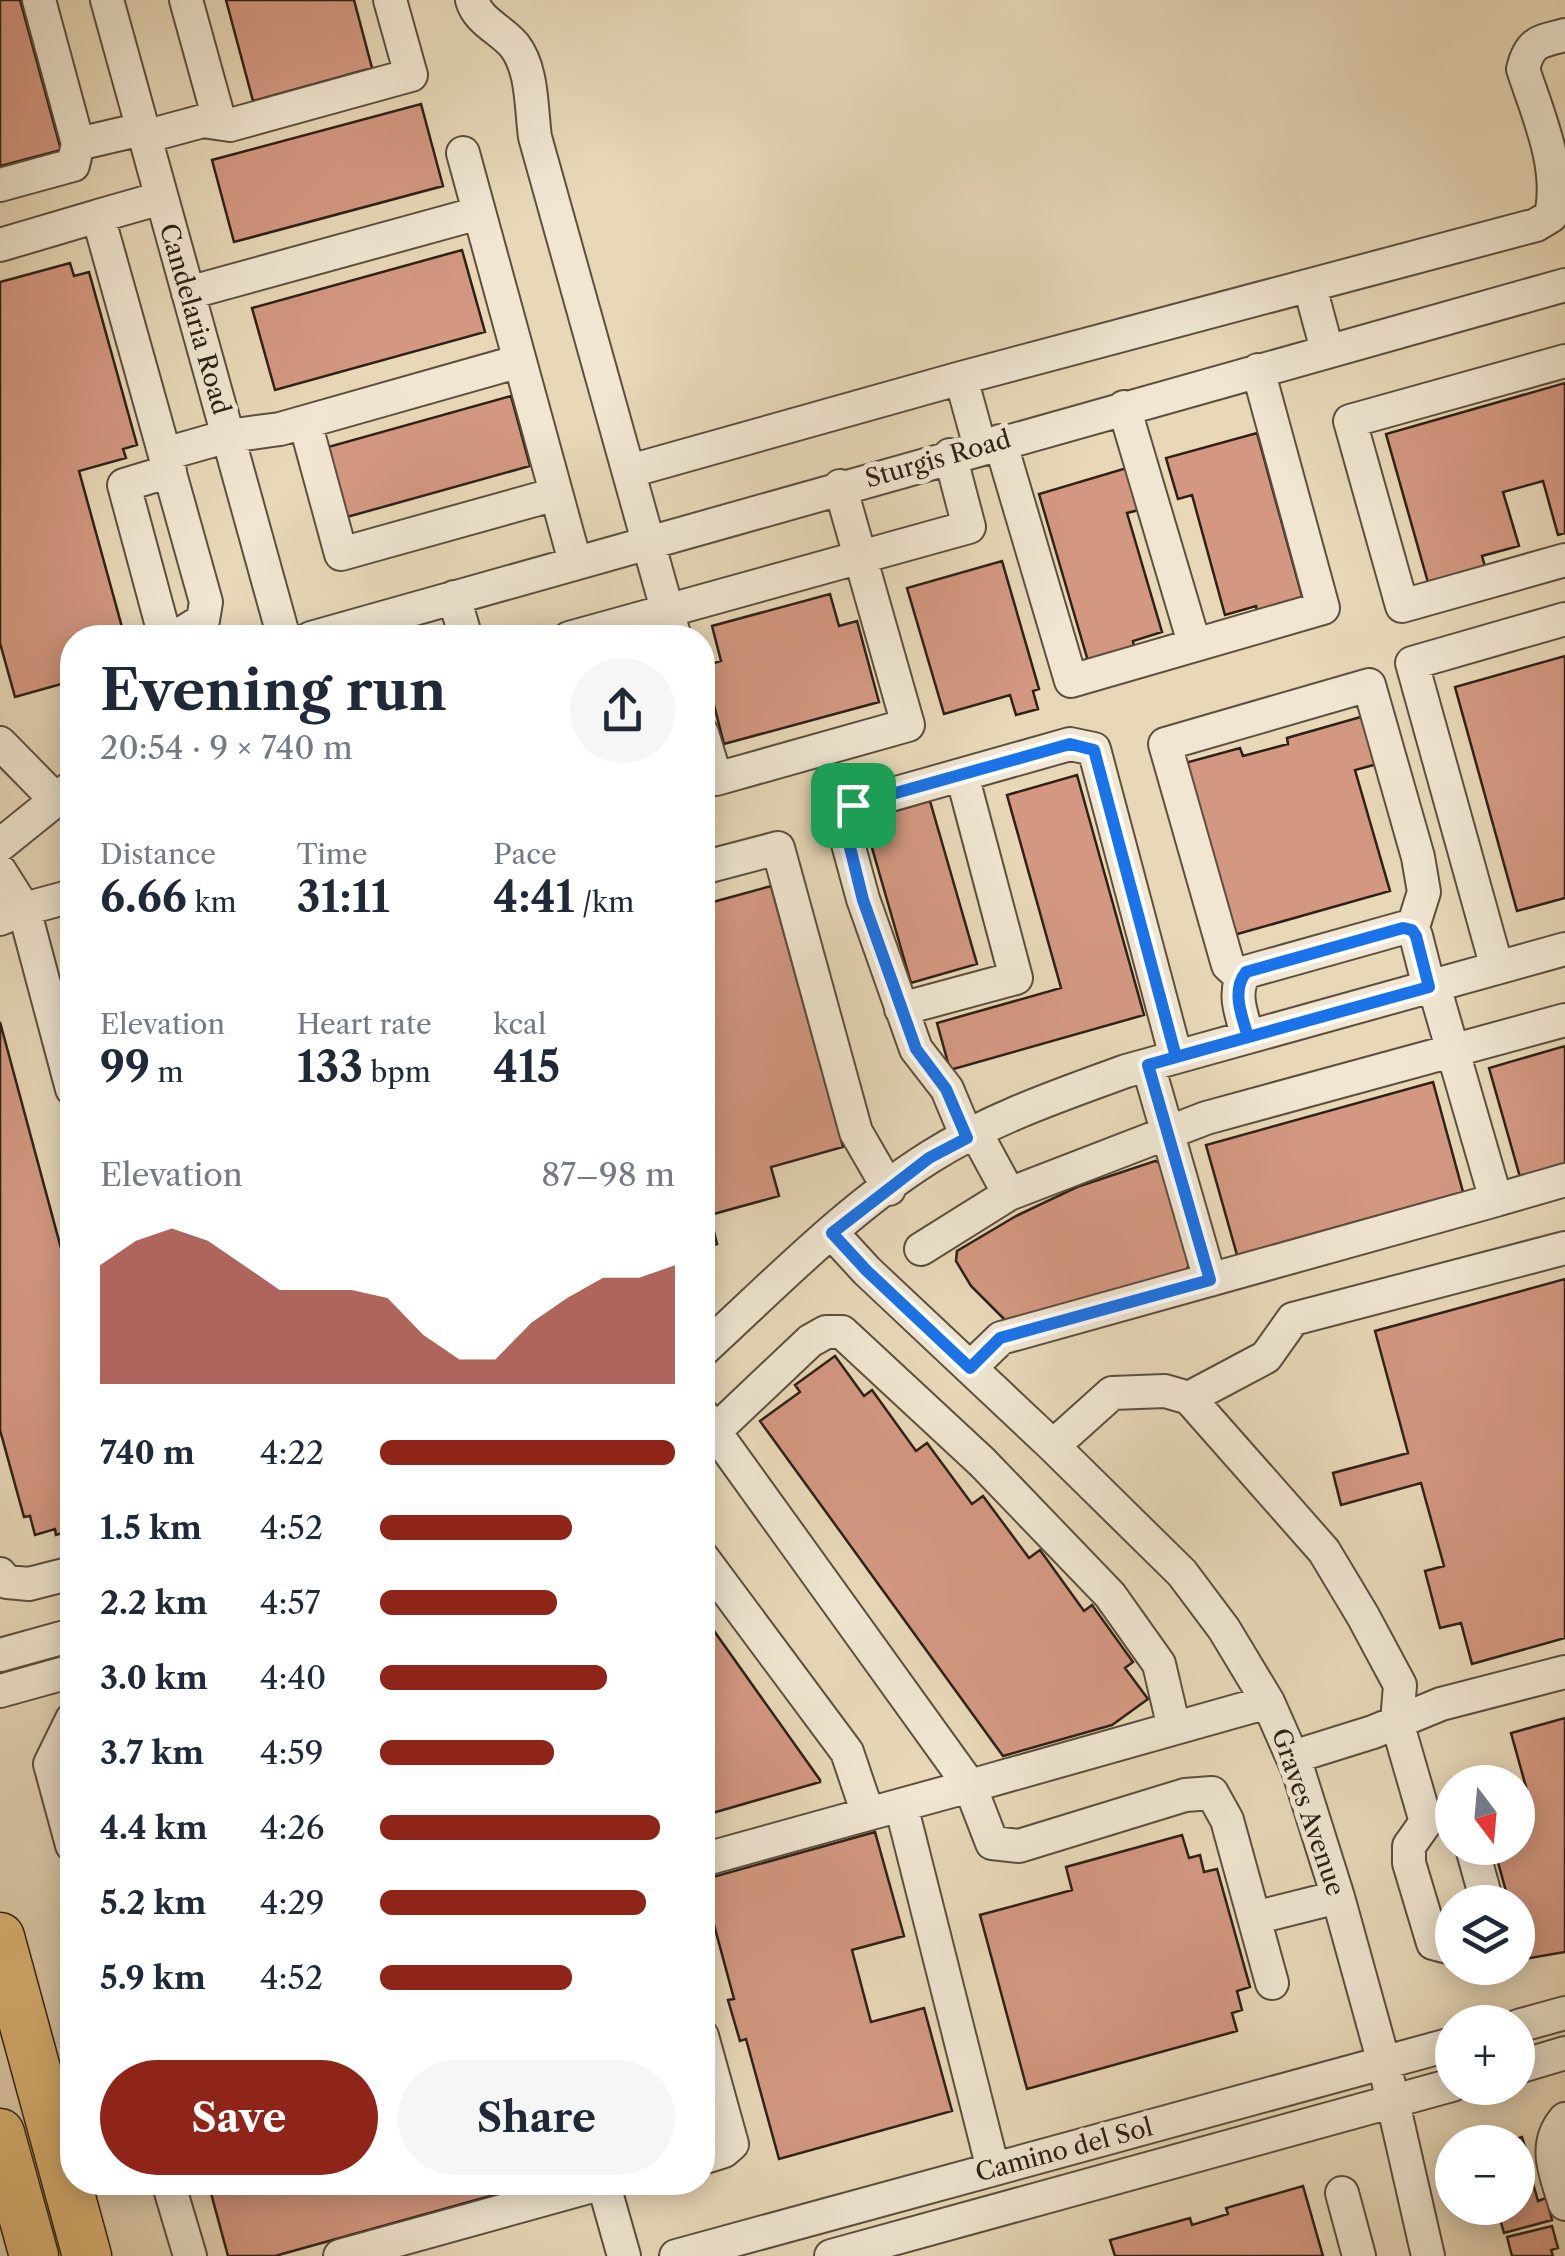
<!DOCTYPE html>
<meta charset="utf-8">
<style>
body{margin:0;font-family:"Libre Caslon Text",serif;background:#f6f6f7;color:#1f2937;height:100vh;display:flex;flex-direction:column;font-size:38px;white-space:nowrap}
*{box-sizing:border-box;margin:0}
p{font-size:32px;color:#747a83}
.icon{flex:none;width:55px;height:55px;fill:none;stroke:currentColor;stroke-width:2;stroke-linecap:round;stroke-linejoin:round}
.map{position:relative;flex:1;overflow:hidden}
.side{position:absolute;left:60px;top:625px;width:655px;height:1570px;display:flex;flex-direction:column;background:#fff;border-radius:40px;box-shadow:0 5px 25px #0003}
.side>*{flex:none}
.needle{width:65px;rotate:164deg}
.tools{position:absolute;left:1435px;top:1765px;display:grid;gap:20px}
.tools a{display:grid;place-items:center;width:100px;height:100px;border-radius:50%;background:#fff;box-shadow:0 5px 25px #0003;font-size:50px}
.pin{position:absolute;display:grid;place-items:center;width:85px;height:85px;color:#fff;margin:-42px;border-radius:20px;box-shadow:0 5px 15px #0006}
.round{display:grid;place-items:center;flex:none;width:105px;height:105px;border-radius:52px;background:#f6f6f7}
.summary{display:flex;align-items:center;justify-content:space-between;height:170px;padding:0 40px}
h1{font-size:55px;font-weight:800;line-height:75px}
.figures{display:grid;grid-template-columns:repeat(3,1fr);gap:15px;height:170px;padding:10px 40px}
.figures div{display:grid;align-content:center}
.figures b{font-size:42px;font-weight:800}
.figures small{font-size:28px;font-weight:400}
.figures p{font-size:28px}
.chart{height:280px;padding:20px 40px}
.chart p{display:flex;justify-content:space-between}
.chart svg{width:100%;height:180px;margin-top:10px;fill:#8f2418;opacity:.7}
.cta{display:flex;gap:20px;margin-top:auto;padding:20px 40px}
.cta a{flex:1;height:115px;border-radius:60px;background:#8f2418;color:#fff;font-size:40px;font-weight:800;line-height:115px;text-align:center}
.cta a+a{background:#f6f6f7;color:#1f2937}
ul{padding:0 40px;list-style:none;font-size:32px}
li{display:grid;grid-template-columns:160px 120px 1fr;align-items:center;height:75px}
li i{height:25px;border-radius:12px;background:#8f2418}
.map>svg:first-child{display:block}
.building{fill:#d49882;stroke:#2d2117;stroke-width:2.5}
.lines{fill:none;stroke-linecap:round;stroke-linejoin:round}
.minor-casing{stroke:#5c4f3f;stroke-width:36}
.highway-casing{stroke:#2d2117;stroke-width:51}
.minor{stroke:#f0e6d1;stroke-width:32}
.highway{stroke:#e4bc7c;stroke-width:48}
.route-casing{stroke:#fff;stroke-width:20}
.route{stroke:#1a73e8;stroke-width:12}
.labels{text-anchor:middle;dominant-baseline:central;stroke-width:10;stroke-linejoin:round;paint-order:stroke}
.street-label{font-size:25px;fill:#2d2117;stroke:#f0e6d1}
</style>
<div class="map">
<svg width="1565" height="2256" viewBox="0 0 1565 2256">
<rect width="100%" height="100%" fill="#e8d8b8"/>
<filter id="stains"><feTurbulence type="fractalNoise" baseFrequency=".002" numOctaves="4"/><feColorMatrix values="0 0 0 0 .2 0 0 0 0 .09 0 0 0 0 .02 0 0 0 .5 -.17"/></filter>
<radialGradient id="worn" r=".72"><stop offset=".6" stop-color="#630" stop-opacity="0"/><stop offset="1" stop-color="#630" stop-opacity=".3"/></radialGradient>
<path class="building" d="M 0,0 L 20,0 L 61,150 L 0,166 Z
M 226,0 L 354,0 L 372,68 L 253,101 Z
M 421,104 L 443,186 L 234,242 L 212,160 Z
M 462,250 L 485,332 L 275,390 L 252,308 Z
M 70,263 L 74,276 L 89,272 L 137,445 L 123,449 L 126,458 L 79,471 L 125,638 L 72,638 L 72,681 L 15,697 L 0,643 L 0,282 Z
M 1565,383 L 1565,533 L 1558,535 L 1543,481 L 1503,492 L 1519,546 L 1482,556 L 1486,570 L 1429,586 L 1386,434 Z
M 511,396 L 530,466 L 347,517 L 328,447 Z
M 1257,433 L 1303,600 L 1257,613 L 1256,606 L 1225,615 L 1192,495 L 1178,499 L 1166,458 Z
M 1130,467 L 1143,509 L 1127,513 L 1162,632 L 1133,641 L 1134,647 L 1088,661 L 1039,494 Z
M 1002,561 L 1039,689 L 1033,691 L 1038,709 L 1016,715 L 1010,695 L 944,714 L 907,588 Z
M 830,594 L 839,626 L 857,621 L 879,702 L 724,744 L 704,666 L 721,661 L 712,626 Z
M 1565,656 L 1565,898 L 1517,911 L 1455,687 Z
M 1364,716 L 1377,764 L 1355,770 L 1390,891 L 1234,935 L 1185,763 L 1240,748 L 1243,756 L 1288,744 L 1287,738 Z
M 1077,775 L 1144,1015 L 950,1070 L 937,1023 L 1061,988 L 1007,795 Z
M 930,801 L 977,964 L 911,983 L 864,820 Z
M 771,886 L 843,1147 L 771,1167 L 779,1196 L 710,1215 L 717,1244 L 702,1248 L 702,905 Z
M 0,1022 L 72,1289 L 72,1530 L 56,1535 L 55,1529 L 35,1535 L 30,1516 L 24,1517 L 0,1430 Z
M 1565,1046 L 1565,1165 L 1520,1177 L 1489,1068 Z
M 1433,1082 L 1463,1192 L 1237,1255 L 1206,1145 Z
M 1155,1161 L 1163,1164 L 1190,1264 L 1186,1270 L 1005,1320 L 971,1286 L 956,1261 L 957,1251 L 1016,1216 L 1077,1187 Z
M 1565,1279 L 1565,1638 L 1472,1664 L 1461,1623 L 1440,1628 L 1425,1571 L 1444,1566 L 1421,1483 L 1341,1505 L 1333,1473 L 1408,1453 L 1375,1331 Z
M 835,1356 L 864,1396 L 872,1390 L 916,1451 L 927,1443 L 972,1504 L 983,1496 L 1029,1558 L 1040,1550 L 1084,1611 L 1092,1605 L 1133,1662 L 1125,1668 L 1148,1699 L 1112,1725 L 1003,1756 L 760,1421 L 800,1392 L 795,1385 Z
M 702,1614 L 820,1780 L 820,1782 L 702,1816 Z
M 1565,1718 L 1565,1952 L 1524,1959 L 1518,1934 L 1518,1902 L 1509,1902 L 1494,1848 L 1518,1848 L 1518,1809 L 1531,1805 L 1511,1733 Z
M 875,1832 L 904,1936 L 852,1950 L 871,2022 L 924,2008 L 952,2111 L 779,2159 L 746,2039 L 740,2041 L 728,2000 L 734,1999 L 702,1880 Z
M 1182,1835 L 1189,1858 L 1200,1855 L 1204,1872 L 1217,1869 L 1250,1987 L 1237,1991 L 1242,2010 L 1232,2013 L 1237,2031 L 1027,2089 L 980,1915 L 1072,1890 L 1066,1867 Z
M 1522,2137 L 1533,2173 L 1518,2178 L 1518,2142 L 1505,2142 Z
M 1532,2180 L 1538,2201 L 1546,2198 L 1552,2220 L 1504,2233 L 1497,2208 L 1518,2208 L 1518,2185 Z
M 208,2182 L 541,2182 L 275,2256 L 228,2256 Z
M 1303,2186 L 1323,2256 L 1115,2256 L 1110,2240 L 1190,2218 L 1192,2225 L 1228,2214 L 1226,2208 Z
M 1552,2226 L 1558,2248 L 1551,2250 L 1553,2256 L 1512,2256 L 1507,2237 Z"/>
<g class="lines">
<g class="minor-casing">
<path id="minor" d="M 107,0 L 284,638
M 186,0 L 220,123
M 472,0 C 478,21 500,29 514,45 C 533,69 531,108 535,137 L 675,638
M 144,137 L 203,121 L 230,125 L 411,75 L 390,0
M 78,144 L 142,129
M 463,153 L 575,562
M 0,185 L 73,165 L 78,144 L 39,0
M 161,198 L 98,216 L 206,602 L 203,620 L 184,632 L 165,637 L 124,485 L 170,471
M 0,245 L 98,216
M 1310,287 L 1327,350
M 188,293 L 479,213
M 1565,361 L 1350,421 L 1402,606 L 1565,560
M 961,378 L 980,447
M 1124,407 L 1194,643
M 305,422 L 341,554 L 556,494
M 1000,441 L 1071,681 L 1323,608 L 1258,370
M 165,454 L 228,436 L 280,429 L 520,361
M 630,471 L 961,378 L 1536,225 L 1551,216 C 1562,167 1538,115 1523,69 C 1530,41 1539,42 1565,35
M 454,597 L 466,638
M 311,638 L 1565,285
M 569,638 L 969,527 L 950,455
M 702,733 L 716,779 L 908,725 L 840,486
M 0,743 L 57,801
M 0,845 L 72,787
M 702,868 L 778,848 L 856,1132 L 889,1189
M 0,871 L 24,909 L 0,919
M 72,896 L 24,909 L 72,1089
M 1497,968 L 1412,663 L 1565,619
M 1241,977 L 1228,965 L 1165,744 L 1369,685 L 1418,857 L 1424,892 L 1412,930
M 1434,986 L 1496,1200 L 1565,1180
M 901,1009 L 1016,978 L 962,775
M 1248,1037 C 1242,1016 1231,991 1246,972 L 1403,928 L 1412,930 L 1416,936 L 1429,987
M 1148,1065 L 1210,1280
M 976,1133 L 1009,1194
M 967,1137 L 947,1089 L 916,1049 L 863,899 L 844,829 L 842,815 L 847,807 L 1070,744 L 1094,749 L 1176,1057
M 832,1233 L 867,1271 L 1053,1446 L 1182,1573 L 1224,1629 L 1268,1702 L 1298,1770 L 1338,1897 L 1384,2063 L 1428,2256
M 921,1249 L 1009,1194 L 1206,1118 L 1565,1020
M 702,1351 C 775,1284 846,1210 930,1157 C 990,1119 1060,1095 1126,1071 L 1565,949
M 970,1368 L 1001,1338 L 1496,1200
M 1189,1398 L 1266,1357 L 1293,1319 L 1565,1248
M 702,1414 L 970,1786 L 1268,1702
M 715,1431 L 810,1341 L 826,1332 L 842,1332 L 982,1462 L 1110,1595 L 1159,1664 L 1174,1728
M 1053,1446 L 1112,1393 L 1165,1391 L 1189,1398 L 1324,1551 L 1363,1616 L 1400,1685 L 1397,1722 L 1426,1822
M 702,1557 L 847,1752 L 868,1814 L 970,1786 L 992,1843 L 1019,1846 L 1185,1795 L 1212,1793 L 1227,1820 L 1272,1983
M 0,1574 L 7,1582 L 29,1584 L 72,1573
M 0,1655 L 72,1635
M 0,1691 L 72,1671
M 72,1719 L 50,1764 L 72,1845
M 1293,1757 L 1373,1732 L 1441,1704 L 1565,1672
M 901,1805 L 993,2169
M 1426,1822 L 1409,1846 L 1409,1863 L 1433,1943 L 1452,1948
M 1472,1848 L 1487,1902
M 702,1860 L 868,1814
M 1254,1918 L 1338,1897
M 1518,2026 L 1565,2013
M 702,2036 L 732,2144 L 724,2151 L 702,2158
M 1518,2067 L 1565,2053
M 1565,2119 C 1542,2146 1556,2174 1565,2204
M 168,2182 L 190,2256
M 603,2182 L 624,2256
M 1342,2193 L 1359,2256
M 340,2256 L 603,2183
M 676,2256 L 1452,2044
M 831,2256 L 1452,2085"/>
</g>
<g class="highway-casing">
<path id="highway" d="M 0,1937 L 87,2256
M 0,2133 L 34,2256"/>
</g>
<use href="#minor" class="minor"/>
<use href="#highway" class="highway"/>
</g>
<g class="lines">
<g class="route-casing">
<path id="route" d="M 853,805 L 847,807 L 842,815 L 863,900 L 916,1049 L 946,1089 L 967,1138 L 929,1158 L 832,1233 L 867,1271 L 970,1368 L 1000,1338 L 1210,1280 L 1148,1065 L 1248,1037 C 1242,1016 1231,991 1246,972 L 1403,928 L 1412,930 L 1416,936 L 1429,987 C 1344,1011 1260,1034 1176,1057 L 1094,750 L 1070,744 L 853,805"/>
</g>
<use href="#route" class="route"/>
</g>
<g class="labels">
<g class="street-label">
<text transform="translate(195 319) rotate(74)">Candelaria Road</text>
<text transform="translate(938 459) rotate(-16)">Sturgis Road</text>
<text transform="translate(1308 1812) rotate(71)">Graves Avenue</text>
<text transform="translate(1064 2150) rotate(-15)">Camino del Sol</text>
</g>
</g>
<rect width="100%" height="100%" filter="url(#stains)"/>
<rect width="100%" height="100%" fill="url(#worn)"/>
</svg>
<div class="tools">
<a><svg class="needle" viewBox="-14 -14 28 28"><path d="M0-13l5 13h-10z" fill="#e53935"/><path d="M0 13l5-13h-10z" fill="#747a83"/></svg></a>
<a><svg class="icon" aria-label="layers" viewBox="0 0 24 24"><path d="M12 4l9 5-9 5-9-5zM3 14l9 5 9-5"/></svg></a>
<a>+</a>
<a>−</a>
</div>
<div class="pin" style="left:853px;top:805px;background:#1e9e55"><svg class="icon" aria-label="arrive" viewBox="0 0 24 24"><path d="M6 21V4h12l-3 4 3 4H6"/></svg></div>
<section class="side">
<div class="summary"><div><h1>Evening run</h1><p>20:54 · 9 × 740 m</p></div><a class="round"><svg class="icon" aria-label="share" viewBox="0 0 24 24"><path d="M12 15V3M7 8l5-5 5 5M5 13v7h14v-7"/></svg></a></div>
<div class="figures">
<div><p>Distance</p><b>6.66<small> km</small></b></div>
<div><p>Time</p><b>31:11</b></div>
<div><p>Pace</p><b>4:41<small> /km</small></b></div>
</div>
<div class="figures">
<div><p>Elevation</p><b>99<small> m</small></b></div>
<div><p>Heart rate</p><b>133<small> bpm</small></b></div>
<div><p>kcal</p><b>415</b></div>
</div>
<div class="chart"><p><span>Elevation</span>87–98 m</p>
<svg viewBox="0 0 160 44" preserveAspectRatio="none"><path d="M0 44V15L10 9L20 6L30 9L40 15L50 21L60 21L70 21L80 23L90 32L100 38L110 38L120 29L130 23L140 18L150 18L160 15V44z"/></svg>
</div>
<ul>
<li><b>740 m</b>4:22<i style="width:100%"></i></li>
<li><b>1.5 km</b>4:52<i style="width:65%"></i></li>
<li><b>2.2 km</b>4:57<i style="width:60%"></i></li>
<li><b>3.0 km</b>4:40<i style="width:77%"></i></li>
<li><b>3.7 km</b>4:59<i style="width:59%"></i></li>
<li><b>4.4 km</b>4:26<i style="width:95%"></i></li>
<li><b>5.2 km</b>4:29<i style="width:90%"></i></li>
<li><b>5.9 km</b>4:52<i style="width:65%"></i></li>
</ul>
<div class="cta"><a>Save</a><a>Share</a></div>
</section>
</div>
